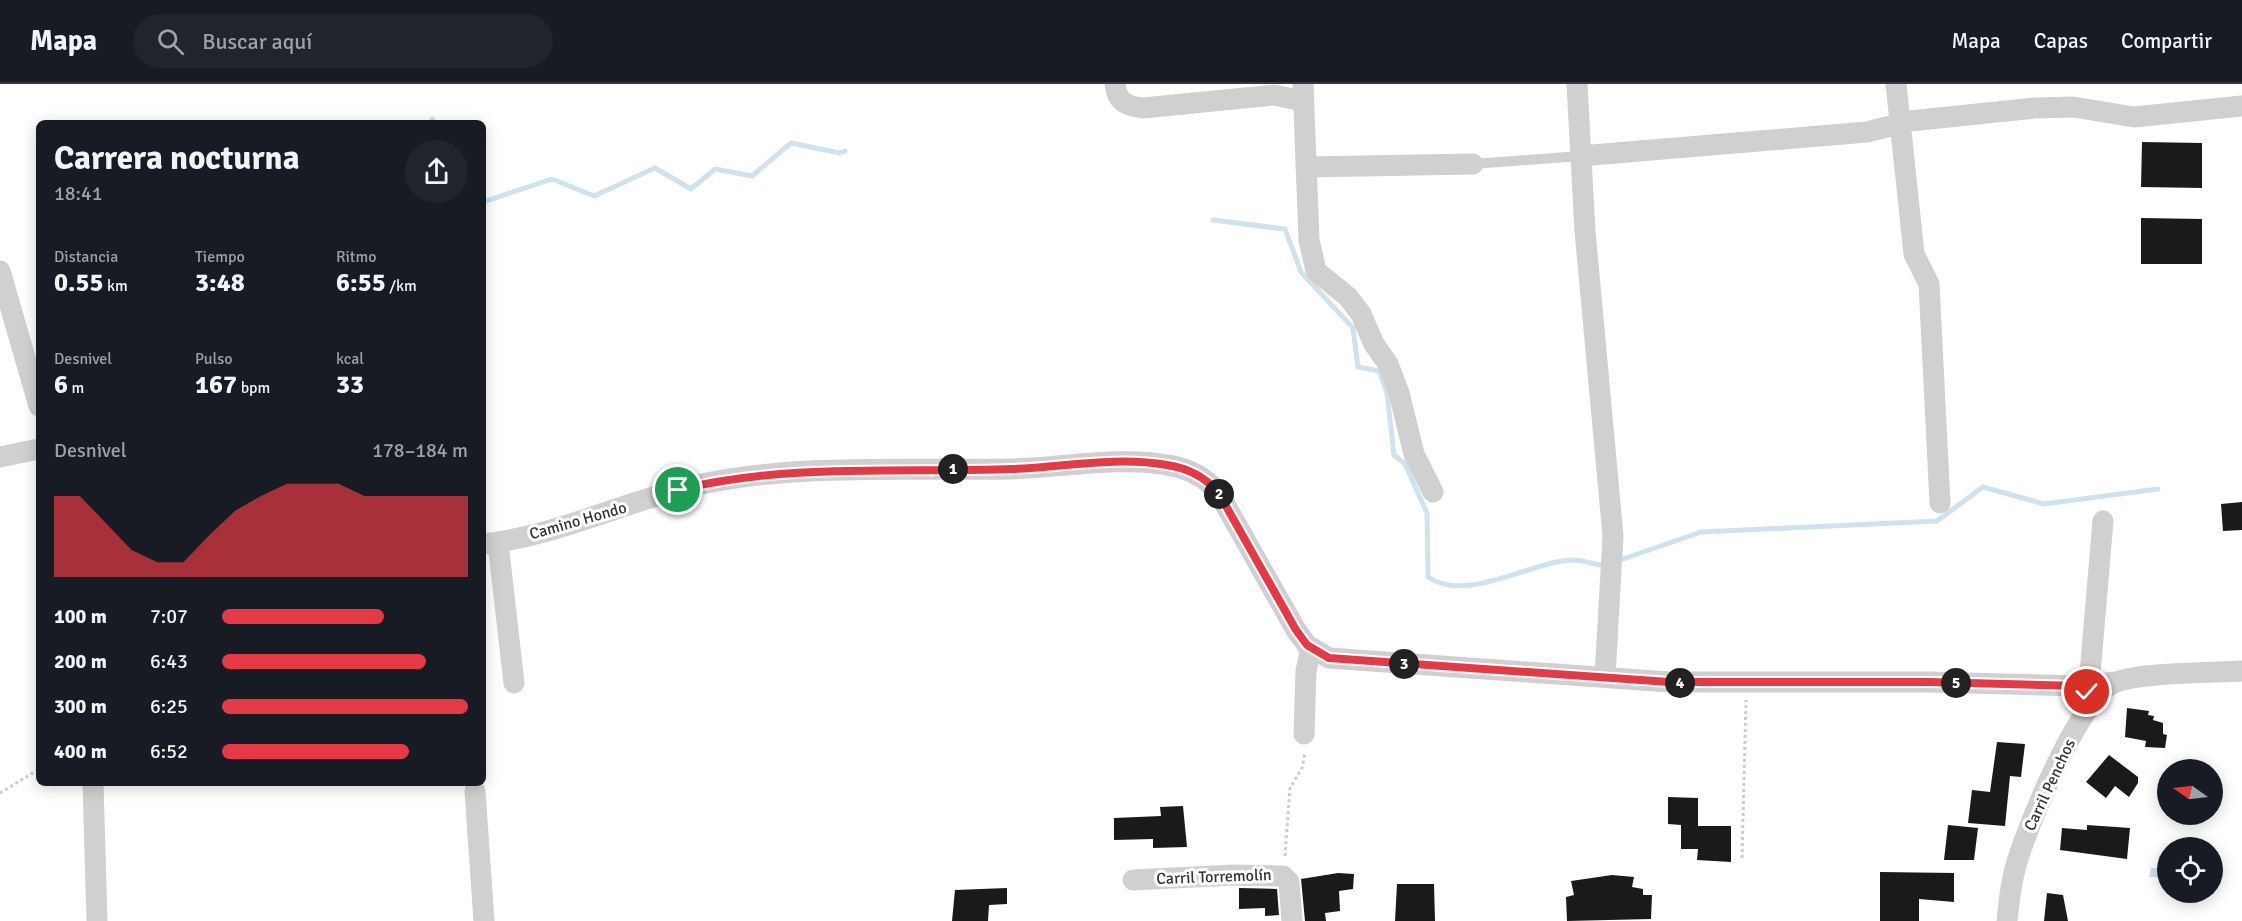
<!DOCTYPE html>
<html lang="es">
<meta charset="utf-8">
<style>
body{margin:0;font-family:Signika,sans-serif;background:#20242c;color:#f1f3f6;height:100vh;display:flex;flex-direction:column;font-size:22px;white-space:nowrap}
*{box-sizing:border-box;margin:0}
p{font-size:20px;color:#9ea1a6}
.icon{flex:none;width:33px;height:33px;fill:none;stroke:currentColor;stroke-width:2;stroke-linecap:round;stroke-linejoin:round}
.map{position:relative;flex:1;overflow:hidden}
.drawer{position:absolute;left:36px;top:36px;width:450px;height:666px;display:flex;flex-direction:column;background:#171b24;border-radius:9px;box-shadow:0 3px 15px #0003}
.drawer>*{flex:none}
.needle{width:39px;rotate:284deg}
.controls{position:absolute;left:2157px;top:675px;display:grid;gap:12px}
.controls a{display:grid;place-items:center;width:66px;height:66px;border-radius:50%;background:#171b24;box-shadow:0 3px 15px #0003;font-size:30px}
.pin{position:absolute;display:grid;place-items:center;width:51px;height:51px;color:#fff;margin:-26px;border:3px solid #fff;border-radius:50%;box-shadow:0 2px 6px #0007}
.km{position:absolute;width:30px;height:30px;margin:-15px;border-radius:50%;background:#222;color:#fff;font-size:16px;line-height:30px;text-align:center}
.round{display:grid;place-items:center;flex:none;width:63px;height:63px;border-radius:32px;background:#20242c}
.overview{display:flex;align-items:center;justify-content:space-between;height:102px;padding:0 18px}
h1{font-size:33px;font-weight:800;line-height:45px}
.figures{display:grid;grid-template-columns:repeat(3,1fr);gap:9px;height:102px;padding:6px 18px}
.figures div{display:grid;align-content:center}
.figures b{font-size:26px;font-weight:800}
.figures small{font-size:16px;font-weight:400}
.figures p{font-size:16px}
.chart{height:168px;padding:12px 18px}
.chart p{display:flex;justify-content:space-between}
.chart svg{width:100%;height:108px;margin-top:6px;fill:#e63946;opacity:.7}
ul{padding:0 18px;list-style:none;font-size:20px}
li{display:grid;grid-template-columns:96px 72px 1fr;align-items:center;height:45px}
li i{height:15px;border-radius:8px;background:#e63946}
header{display:flex;align-items:center;gap:36px;box-sizing:border-box;height:84px;padding:0 30px;background:#171b24;border-bottom:2px solid #363941}
header strong{font-size:28px}
nav{display:flex;gap:33px;margin-inline-start:auto;font-size:21px}
.search{width:420px;height:54px;background:#20242c;display:flex;align-items:center;gap:15px;box-sizing:border-box;padding:0 21px;border-radius:33px;color:#9ea1a6;font-size:22px}
.map>svg:first-child{display:block}
.water{fill:#cfe2ee}
.lines{fill:none;stroke-linecap:round;stroke-linejoin:round}
.stream{stroke:#cfe2ee;stroke-width:5}
.building{fill:#1a1a1a}
.path{stroke:#cdcdcd;stroke-width:3;stroke-dasharray:3 3;stroke-linecap:butt}
.lane{stroke:#d0d0d0;stroke-width:10}
.street{stroke:#d0d0d0;stroke-width:21}
.route-casing{stroke:#fff;stroke-width:12}
.route{stroke:#e63946;stroke-width:8}
.labels{text-anchor:middle;dominant-baseline:central;stroke-width:6;stroke-linejoin:round;paint-order:stroke}
.street-label{font-size:16px;fill:#333;stroke:#fff}
</style>
<header>
<strong>Mapa</strong>
<div class="search"><svg class="icon" aria-label="search" viewBox="0 0 24 24"><circle cx="10" cy="10" r="6"/><path d="M15 15l6 6"/></svg>Buscar aquí</div>
<nav><a>Mapa</a><a>Capas</a><a>Compartir</a></nav>
</header>
<div class="map">
<svg width="2242" height="837" viewBox="0 0 2242 837">
<rect width="100%" height="100%" fill="#fff"/>
<path class="water" d="M 2159,771 L 2167,772 L 2167,793 L 2149,793 L 2151,784 L 2157,784 Z"/>
<g class="lines">
<path class="stream" d="M 432,35 L 435,39
M 483,118 L 552,95 L 594,112 L 655,84 L 691,105 L 715,85 L 752,92 L 791,59 L 840,69 L 845,67
M 1213,136 L 1285,145 L 1301,188 L 1353,244 L 1358,283 L 1379,287 L 1387,309 L 1394,371 L 1405,380 L 1427,429 L 1428,493 C 1467,520 1531,477 1573,476 C 1582,476 1592,480 1601,481
M 1623,475 L 1701,448 L 1937,437 L 1983,403 L 2044,420 L 2158,405"/>
</g>
<path class="building" d="M 2142,58 L 2202,59 L 2202,104 L 2141,103 Z
M 2141,134 L 2202,135 L 2202,180 L 2141,180 Z
M 2242,418 L 2242,446 L 2223,447 L 2221,420 Z
M 2127,624 L 2149,627 L 2148,631 L 2154,632 L 2153,636 L 2163,639 L 2163,650 L 2167,651 L 2165,664 L 2145,663 L 2146,657 L 2125,653 Z
M 1997,658 L 2025,660 L 2021,693 L 2010,692 L 2005,742 L 1968,739 L 1972,706 L 1990,708 Z
M 2109,671 L 2138,693 L 2138,699 L 2129,713 L 2115,702 L 2106,714 L 2086,698 Z
M 1668,713 L 1698,714 L 1698,742 L 1731,742 L 1731,778 L 1697,776 L 1698,765 L 1681,765 L 1681,741 L 1668,740 Z
M 1183,722 L 1187,763 L 1153,764 L 1153,755 L 1114,756 L 1114,734 L 1161,732 L 1160,723 Z
M 1948,741 L 1978,744 L 1974,776 L 1944,776 Z
M 2087,741 L 2130,744 L 2127,775 L 2060,766 L 2062,744 L 2087,746 Z
M 1880,788 L 1954,789 L 1954,818 L 1919,815 L 1919,837 L 1880,837 Z
M 1338,789 L 1354,790 L 1353,805 L 1339,807 L 1340,827 L 1325,829 L 1326,837 L 1305,837 L 1301,795 Z
M 1612,791 L 1634,793 L 1632,803 L 1643,805 L 1643,811 L 1652,811 L 1651,835 L 1567,837 L 1566,813 L 1574,811 L 1571,797 Z
M 1397,800 L 1434,800 L 1435,837 L 1395,837 Z
M 1007,804 L 1007,820 L 989,821 L 988,837 L 952,837 L 955,806 Z
M 1239,804 L 1277,805 L 1279,831 L 1265,832 L 1265,824 L 1239,825 Z
M 2047,809 L 2063,811 L 2068,837 L 2044,837 Z"/>
<g class="lines">
<path class="path" d="M 0,709 L 39,685
M 1285,772 L 1290,704 L 1302,684 L 1305,669
M 1742,774 L 1746,616"/>
<path class="lane" d="M 1473,80 L 1580,72"/>
<path class="street" d="M 1115,0 C 1117,18 1126,22 1143,24 L 1274,11 L 1303,17
M 1303,0 L 1309,156 L 1316,187 L 1348,213 L 1361,230 L 1374,260 L 1388,280 L 1399,309 L 1414,370 L 1433,408
M 1577,0 L 1585,147 L 1613,452 L 1605,592
M 1896,0 L 1914,170 L 1929,200 L 1940,419
M 1580,72 L 1867,48 L 1910,37 L 2035,24 L 2073,23 L 2134,33 L 2242,22
M 1306,83 L 1473,80
M 0,187 L 39,322
M 0,373 L 39,365
M 498,459 L 514,599
M 483,460 C 557,452 625,417 697,401 C 798,379 906,387 1009,385 C 1061,384 1116,372 1167,381 C 1188,384 1204,392 1218,408 L 1296,546 L 1307,561 L 1329,574 L 1669,598 L 1929,598 L 2079,602 L 2115,598
M 2088,613 L 2103,437
M 1304,650 L 1306,587 L 1311,564
M 93,699 L 97,837
M 475,707 L 484,837
M 1133,796 L 1234,791 L 1283,792 L 1289,798 L 1292,837
M 2007,837 C 2009,817 2011,797 2017,778 C 2028,741 2080,613 2114,599 C 2142,588 2210,589 2242,587"/>
</g>
<g class="lines">
<g class="route-casing">
<path id="route" d="M 678,406 C 787,379 902,389 1013,385 C 1063,383 1117,372 1167,381 C 1187,384 1204,392 1218,408 L 1296,546 L 1307,561 L 1329,574 L 1669,598 L 1929,598 L 2079,602 L 2087,608"/>
</g>
<use href="#route" class="route"/>
</g>
<g class="labels">
<g class="street-label">
<text transform="translate(578 437) rotate(-16)">Camino Hondo</text>
<text transform="translate(2050 701) rotate(-65)">Carril Penchos</text>
<text transform="translate(1214 793) rotate(-2)">Carril Torremolín</text>
</g>
</g>
</svg>
<div class="controls">
<a><svg class="needle" viewBox="-14 -14 28 28"><path d="M0-13l5 13h-10z" fill="#e53935"/><path d="M0 13l5-13h-10z" fill="#9ea1a6"/></svg></a>
<a><svg class="icon" aria-label="locate" viewBox="0 0 24 24"><circle cx="12" cy="12" r="6"/><path d="M12 2v4M12 18v4M2 12h4M18 12h4"/></svg></a>
</div>
<div class="pin" style="left:678px;top:406px;background:#1e9e55"><svg class="icon" aria-label="arrive" viewBox="0 0 24 24"><path d="M6 21V4h12l-3 4 3 4H6"/></svg></div>
<div class="pin" style="left:2087px;top:608px;background:#d93025"><svg class="icon" aria-label="check" viewBox="0 0 24 24"><path d="M5 12l5 5 9-10"/></svg></div>
<b class="km" style="left:953px;top:385px">1</b>
<b class="km" style="left:1219px;top:410px">2</b>
<b class="km" style="left:1404px;top:580px">3</b>
<b class="km" style="left:1680px;top:599px">4</b>
<b class="km" style="left:1956px;top:599px">5</b>
<section class="drawer">
<div class="overview"><div><h1>Carrera nocturna</h1><p>18:41</p></div><a class="round"><svg class="icon" aria-label="share" viewBox="0 0 24 24"><path d="M12 15V3M7 8l5-5 5 5M5 13v7h14v-7"/></svg></a></div>
<div class="figures">
<div><p>Distancia</p><b>0.55<small> km</small></b></div>
<div><p>Tiempo</p><b>3:48</b></div>
<div><p>Ritmo</p><b>6:55<small> /km</small></b></div>
</div>
<div class="figures">
<div><p>Desnivel</p><b>6<small> m</small></b></div>
<div><p>Pulso</p><b>167<small> bpm</small></b></div>
<div><p>kcal</p><b>33</b></div>
</div>
<div class="chart"><p><span>Desnivel</span>178–184 m</p>
<svg viewBox="0 0 160 44" preserveAspectRatio="none"><path d="M0 44V11L10 11L20 22L30 33L40 38L50 38L60 27L70 17L80 11L90 6L100 6L110 6L120 11L130 11L140 11L150 11L160 11V44z"/></svg>
</div>
<ul>
<li><b>100 m</b>7:07<i style="width:66%"></i></li>
<li><b>200 m</b>6:43<i style="width:83%"></i></li>
<li><b>300 m</b>6:25<i style="width:100%"></i></li>
<li><b>400 m</b>6:52<i style="width:76%"></i></li>
</ul>
</section>
</div>
